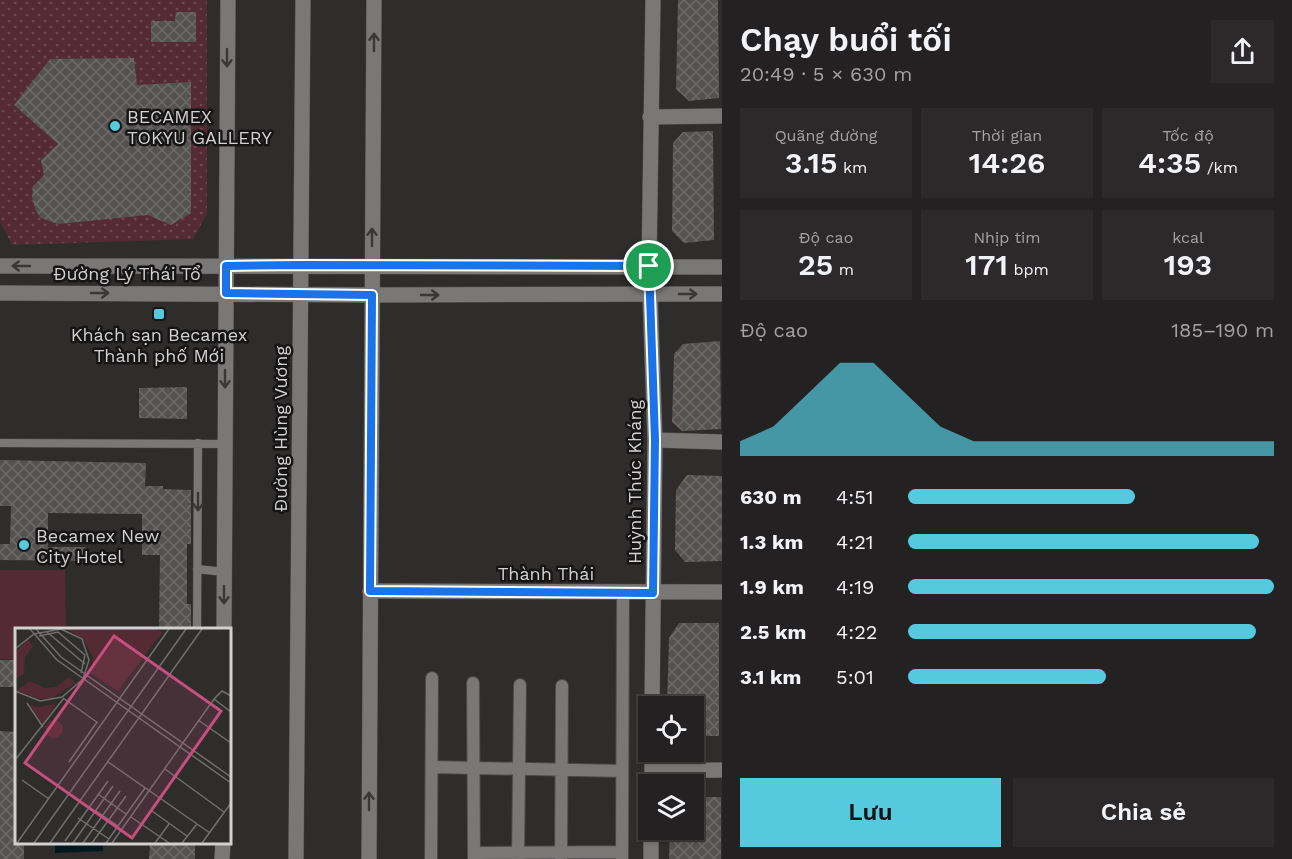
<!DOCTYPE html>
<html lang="vi">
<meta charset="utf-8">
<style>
body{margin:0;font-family:"Work Sans",sans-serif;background:#2b292a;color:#f1f3f6;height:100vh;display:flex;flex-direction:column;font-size:22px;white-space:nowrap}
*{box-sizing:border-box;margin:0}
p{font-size:20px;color:#a3a3a5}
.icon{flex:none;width:33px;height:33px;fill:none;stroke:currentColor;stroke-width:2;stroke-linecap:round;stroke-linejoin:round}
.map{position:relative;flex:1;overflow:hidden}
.sheet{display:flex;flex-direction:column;background:#232121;width:570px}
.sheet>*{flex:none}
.controls{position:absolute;left:638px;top:696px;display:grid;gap:12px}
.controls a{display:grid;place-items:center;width:66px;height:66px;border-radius:0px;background:#232121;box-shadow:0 2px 4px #0004,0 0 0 2px #403e3f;font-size:30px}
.pin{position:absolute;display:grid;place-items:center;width:51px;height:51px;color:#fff;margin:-26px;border:3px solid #fff;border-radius:50%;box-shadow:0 2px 6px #0007}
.round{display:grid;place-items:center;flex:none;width:63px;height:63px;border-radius:0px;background:#2b292a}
.head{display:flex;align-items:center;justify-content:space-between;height:102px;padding:0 18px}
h1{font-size:33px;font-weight:600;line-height:45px}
.metrics{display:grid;grid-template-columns:repeat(3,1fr);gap:9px;height:102px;padding:6px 18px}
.metrics div{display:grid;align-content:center;border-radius:0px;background:#2b292a;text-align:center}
.metrics b{font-size:30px;font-weight:600}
.metrics small{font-size:16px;font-weight:400}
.metrics p{font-size:16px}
.chart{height:168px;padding:12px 18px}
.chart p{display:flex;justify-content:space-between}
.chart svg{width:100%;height:108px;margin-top:6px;fill:#55cadf;opacity:.7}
.button{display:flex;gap:12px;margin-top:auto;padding:12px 18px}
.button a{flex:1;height:69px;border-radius:0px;background:#55cadf;color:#111;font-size:24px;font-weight:600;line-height:69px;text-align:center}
.button a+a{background:#2b292a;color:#f1f3f6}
ul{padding:0 18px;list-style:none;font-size:20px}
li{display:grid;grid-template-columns:96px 72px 1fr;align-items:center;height:45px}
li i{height:15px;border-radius:8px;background:#55cadf}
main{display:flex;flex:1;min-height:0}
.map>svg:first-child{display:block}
.park{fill:url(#park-dots)}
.pitch{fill:#542b34}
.water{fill:#00191e}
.building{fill:url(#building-cross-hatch)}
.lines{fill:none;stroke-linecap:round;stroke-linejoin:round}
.service-casing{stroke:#4b494a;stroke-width:9}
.pedestrian-casing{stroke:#4b494a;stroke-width:14}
.minor-casing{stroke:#4b494a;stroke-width:16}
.tertiary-casing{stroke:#4b494a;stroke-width:16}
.secondary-casing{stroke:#4b494a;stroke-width:16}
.service{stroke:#7a7777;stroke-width:8}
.pedestrian{stroke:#7a7777;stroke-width:12}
.minor{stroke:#7a7777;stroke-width:15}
.tertiary{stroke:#7a7777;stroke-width:15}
.secondary{stroke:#7a7777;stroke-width:15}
.oneway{stroke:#393737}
.route-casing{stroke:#fff;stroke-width:12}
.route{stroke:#1a73e8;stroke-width:8}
.poi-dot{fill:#55cadf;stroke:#161515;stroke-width:2}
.labels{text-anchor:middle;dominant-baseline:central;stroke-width:5;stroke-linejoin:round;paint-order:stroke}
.poi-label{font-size:18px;fill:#d2d0d1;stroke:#161515;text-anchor:start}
.street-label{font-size:18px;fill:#d2d0d1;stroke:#161515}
.inset-road{fill:none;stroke:#706e6e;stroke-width:1.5}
.view{fill:#c74f7e;fill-opacity:0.15;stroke:#c74f7e;stroke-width:3}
.inset-edge{fill:none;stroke:#d2d0d1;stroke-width:3}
</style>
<main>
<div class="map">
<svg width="722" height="859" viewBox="0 0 722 859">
<defs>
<pattern id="park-dots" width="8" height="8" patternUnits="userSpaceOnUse" patternTransform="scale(1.5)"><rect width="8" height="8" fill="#542b34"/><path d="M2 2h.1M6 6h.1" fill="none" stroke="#6c4950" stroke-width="1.8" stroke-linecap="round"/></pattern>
<pattern id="building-cross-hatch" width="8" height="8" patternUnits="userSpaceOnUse" patternTransform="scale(1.5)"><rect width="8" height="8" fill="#555252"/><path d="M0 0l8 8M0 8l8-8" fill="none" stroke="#6d6a6a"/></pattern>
</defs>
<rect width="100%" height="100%" fill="#2f2c2c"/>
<path class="park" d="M 0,0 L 207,0 L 207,214 L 193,239 L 12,245 L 0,221 Z"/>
<path class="pitch" d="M 0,570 L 65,570 L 66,629 L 16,630 L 16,660 L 0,659 Z"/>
<path class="water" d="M 55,843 L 103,843 L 103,851 L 55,853 Z"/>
<path class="building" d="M 678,0 L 718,0 L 719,98 L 689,101 L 676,89 Z
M 176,12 L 196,12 L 196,42 L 151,42 L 151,21 L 175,21 Z
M 134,58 L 137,85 L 191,82 L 191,213 L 171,225 L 148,215 L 58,224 L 41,218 L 36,211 L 32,197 L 33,186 L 44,175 L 41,160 L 58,144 L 14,105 L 50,59 Z
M 713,131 L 714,240 L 684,243 L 672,231 L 673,143 L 683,132 Z
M 720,341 L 721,429 L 682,431 L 672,422 L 674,354 L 683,344 Z
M 187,387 L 187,419 L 139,418 L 139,388 Z
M 0,460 L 146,463 L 145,486 L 163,486 L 163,489 L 191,490 L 191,544 L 187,544 L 187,604 L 191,604 L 191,630 L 159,630 L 160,555 L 142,555 L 142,514 L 48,513 L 48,547 L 86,547 L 86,561 L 0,560 L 0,544 L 10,544 L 11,506 L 0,506 Z
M 687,475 L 722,476 L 722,561 L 685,562 L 675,550 L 676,490 Z
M 679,623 L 719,623 L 719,736 L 693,736 L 693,706 L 667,706 L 669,638 Z
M 0,660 L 16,660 L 16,687 L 0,687 Z
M 0,731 L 16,732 L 16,843 L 24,843 L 24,859 L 0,859 Z
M 693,797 L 721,797 L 721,859 L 669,859 L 670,830 L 693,830 Z
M 150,843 L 195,843 L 195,859 L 149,859 Z"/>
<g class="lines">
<g class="service-casing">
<path id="service" d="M 0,443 L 225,444
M 197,569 L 224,572
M 197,630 L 198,443"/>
</g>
<g class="pedestrian-casing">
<path id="pedestrian" d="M 473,683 L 474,859
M 432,767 L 622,771
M 474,853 L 622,852
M 431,859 L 432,678
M 518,859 L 520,685
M 561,859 L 562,686
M 622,859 L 623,593"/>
</g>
<g class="minor-casing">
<path id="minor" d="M 650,117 L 722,116
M 655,440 L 722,442
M 370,591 L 722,592
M 652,706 L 655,440 L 649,266 L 653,0
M 652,771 L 722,770
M 652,784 L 652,752
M 651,859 L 651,830"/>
</g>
<g class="tertiary-casing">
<path id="tertiary" d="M 0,266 L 722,267
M 0,293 L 372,295 L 722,294"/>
</g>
<g class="secondary-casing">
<path id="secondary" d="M 224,630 L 228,0
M 222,859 L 223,842
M 296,859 L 303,0
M 369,859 L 374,0"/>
</g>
<use href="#service" class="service"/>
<use href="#pedestrian" class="pedestrian"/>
<use href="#minor" class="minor"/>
<use href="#tertiary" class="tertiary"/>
<use href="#secondary" class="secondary"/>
</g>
<defs><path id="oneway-shaft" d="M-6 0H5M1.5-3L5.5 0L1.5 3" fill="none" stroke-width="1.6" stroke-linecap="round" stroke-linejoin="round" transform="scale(1.5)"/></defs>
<g class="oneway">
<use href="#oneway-shaft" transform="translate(374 42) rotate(-90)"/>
<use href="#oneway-shaft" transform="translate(227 58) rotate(90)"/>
<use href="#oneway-shaft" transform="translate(372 237) rotate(-90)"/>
<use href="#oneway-shaft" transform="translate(21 266) rotate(-180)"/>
<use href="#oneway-shaft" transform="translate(100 293)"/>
<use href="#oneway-shaft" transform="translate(688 294)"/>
<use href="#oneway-shaft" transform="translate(430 295)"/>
<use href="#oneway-shaft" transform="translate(225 379) rotate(90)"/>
<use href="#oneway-shaft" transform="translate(198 502) rotate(90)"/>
<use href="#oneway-shaft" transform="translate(224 595) rotate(90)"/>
<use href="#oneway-shaft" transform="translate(369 801) rotate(-90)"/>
</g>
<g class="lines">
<g class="route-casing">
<path id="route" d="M 300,265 L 649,266 L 655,440 L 653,593 L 370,591 L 372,295 L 226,293 L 226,266 Z"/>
</g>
<use href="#route" class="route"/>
</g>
<g class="poi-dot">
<circle cx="115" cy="126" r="6"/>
<rect x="153" y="308" width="12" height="12" rx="3"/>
<circle cx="24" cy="545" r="6"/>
</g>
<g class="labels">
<g class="poi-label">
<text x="127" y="116">BECAMEX<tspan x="127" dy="21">TOKYU GALLERY</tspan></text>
<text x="159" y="334" text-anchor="middle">Khách sạn Becamex<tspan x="159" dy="21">Thành phố Mới</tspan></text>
<text x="36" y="535">Becamex New<tspan x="36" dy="21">City Hotel</tspan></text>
</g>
<g class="street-label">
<text x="127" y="273">Đường Lý Thái Tổ</text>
<text transform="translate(280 429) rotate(-90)">Đường Hùng Vương</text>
<text transform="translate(634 482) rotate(-90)">Huỳnh Thúc Kháng</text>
<text x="546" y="573">Thành Thái</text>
</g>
</g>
<g transform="translate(15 628)">
<rect width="216" height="216" fill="#2f2c2c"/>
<path d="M 13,12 L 18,18 L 10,29 L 9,46 L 0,51 L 0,24 ZM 54,49 L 61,55 L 37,70 L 24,71 L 2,62 L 15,53 L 30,60 L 41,59 ZM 41,76 L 28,96 L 15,77 L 25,79 Z" fill="#542b34"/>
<path d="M 44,1 L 142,1 L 147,5 L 103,63 L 75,45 L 78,30 L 70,14 L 57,3 Z" fill="#542b34"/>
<path d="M30 101a9 9 0 1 1 18 0a9 9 0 1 1-18 0Z" fill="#542b34"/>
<path class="inset-road" d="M 15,1 L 42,32 L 216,155M 21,1 L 46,29 L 216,149M 32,4 L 70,36M 24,8 L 43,4 L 70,27 L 66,45M 0,21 L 19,6 L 46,1 L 67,11 L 74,32 L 68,51 L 47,69 L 25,73 L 0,63M 48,70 L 83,95M 199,71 L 216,84M 12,75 L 28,99M 183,92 L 216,115M 0,132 L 49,70M 54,134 L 82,94M 93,134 L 195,205M 150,141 L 209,184M 7,152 L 34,171M 83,166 L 111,186M 81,183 L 103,198M 137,183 L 172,208M 116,189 L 154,215M 63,190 L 94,211M 50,213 L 93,153M 2,215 L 154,1M 19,215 L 171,1M 35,215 L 187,1M 58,215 L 98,158M 68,215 L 105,163M 77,215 L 111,168M 91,215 L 130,160M 97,215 L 199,71 L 207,63 L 216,68M 140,215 L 154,196M 167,215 L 182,196M 187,215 L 216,175"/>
<path class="view" d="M 99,8 L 206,83 L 117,210 L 10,135 Z"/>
<rect width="216" height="216" class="inset-edge"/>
</g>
</svg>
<div class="controls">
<a><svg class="icon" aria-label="locate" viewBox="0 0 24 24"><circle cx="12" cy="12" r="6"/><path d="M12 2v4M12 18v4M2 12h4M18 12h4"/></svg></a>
<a><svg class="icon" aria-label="layers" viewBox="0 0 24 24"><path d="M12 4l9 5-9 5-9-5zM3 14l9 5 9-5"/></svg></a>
</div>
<div class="pin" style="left:649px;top:266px;background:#1e9e55"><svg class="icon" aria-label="arrive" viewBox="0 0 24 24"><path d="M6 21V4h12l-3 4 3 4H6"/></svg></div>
</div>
<section class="sheet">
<div class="head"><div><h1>Chạy buổi tối</h1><p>20:49 · 5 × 630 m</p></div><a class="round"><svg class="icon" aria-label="share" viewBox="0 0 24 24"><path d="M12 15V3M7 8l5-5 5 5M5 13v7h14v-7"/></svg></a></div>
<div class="metrics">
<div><p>Quãng đường</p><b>3.15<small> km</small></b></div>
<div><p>Thời gian</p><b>14:26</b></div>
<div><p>Tốc độ</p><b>4:35<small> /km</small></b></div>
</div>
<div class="metrics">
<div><p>Độ cao</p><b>25<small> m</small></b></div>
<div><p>Nhịp tim</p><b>171<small> bpm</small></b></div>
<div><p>kcal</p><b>193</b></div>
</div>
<div class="chart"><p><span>Độ cao</span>185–190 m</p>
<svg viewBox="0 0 160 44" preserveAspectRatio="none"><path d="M0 44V38L10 32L20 19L30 6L40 6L50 19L60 32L70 38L80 38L90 38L100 38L110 38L120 38L130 38L140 38L150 38L160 38V44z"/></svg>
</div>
<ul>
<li><b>630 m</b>4:51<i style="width:62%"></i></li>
<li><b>1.3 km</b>4:21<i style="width:96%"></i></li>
<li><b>1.9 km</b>4:19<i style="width:100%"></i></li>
<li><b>2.5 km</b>4:22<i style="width:95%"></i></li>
<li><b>3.1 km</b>5:01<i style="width:54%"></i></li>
</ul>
<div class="button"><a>Lưu</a><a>Chia sẻ</a></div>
</section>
</main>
